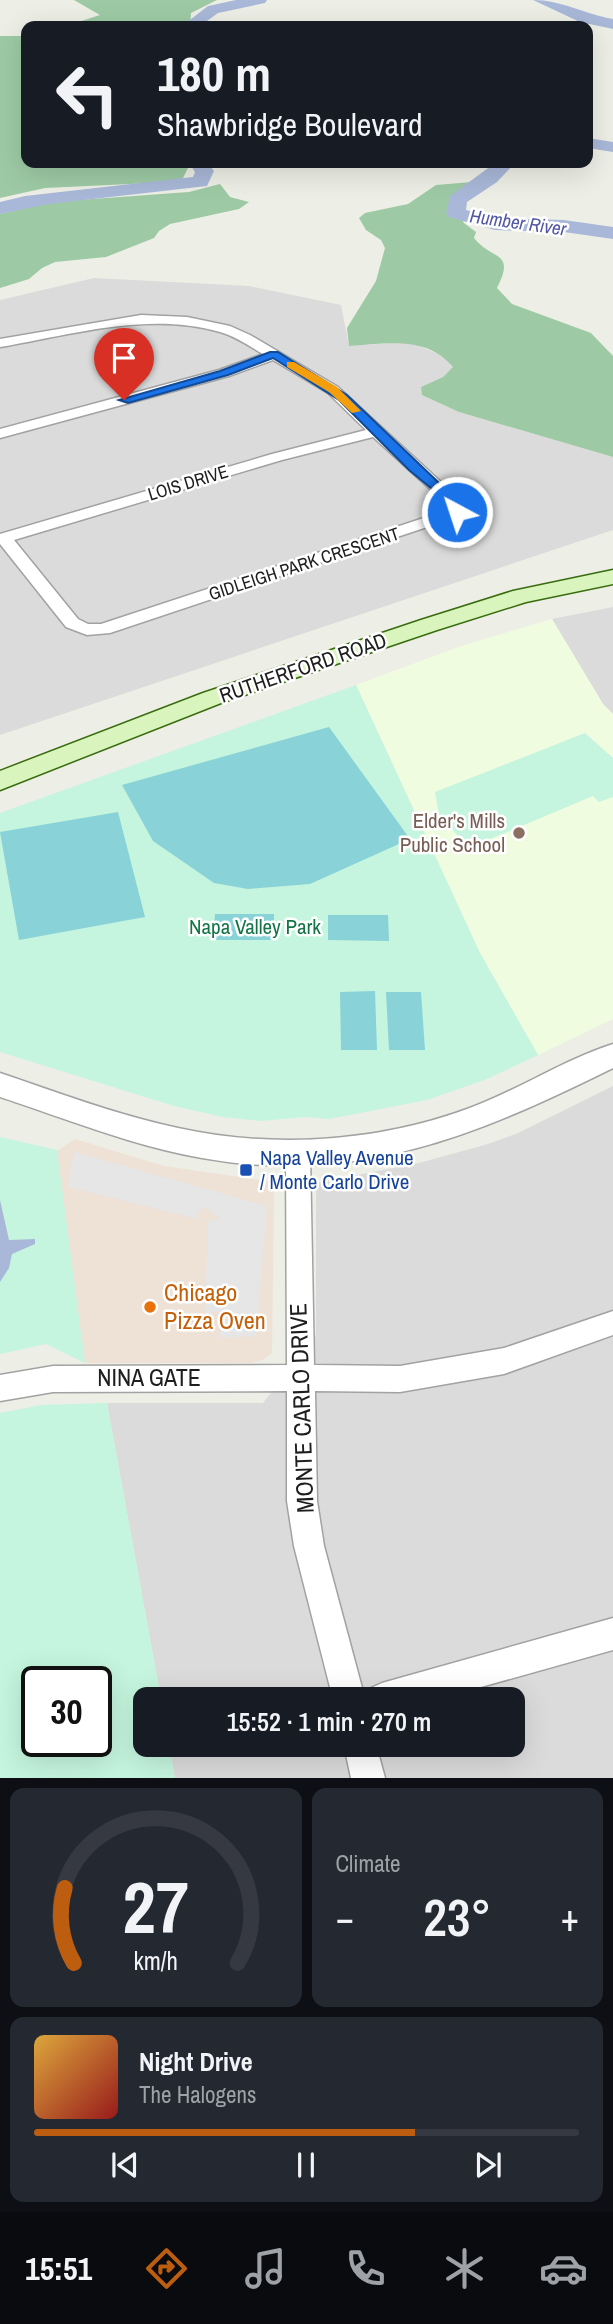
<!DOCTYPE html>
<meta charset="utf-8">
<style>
body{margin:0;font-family:"Archivo Narrow",sans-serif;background:#242831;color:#f1f3f6;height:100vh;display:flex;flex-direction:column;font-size:26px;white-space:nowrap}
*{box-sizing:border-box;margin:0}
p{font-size:23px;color:#9ea1a6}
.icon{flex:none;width:38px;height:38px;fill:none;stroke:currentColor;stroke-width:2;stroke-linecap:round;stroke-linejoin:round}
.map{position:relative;height:1778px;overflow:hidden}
.drawer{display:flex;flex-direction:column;gap:10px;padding:10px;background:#0d0f14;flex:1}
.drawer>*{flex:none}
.banner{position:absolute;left:21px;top:21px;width:572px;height:147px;border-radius:14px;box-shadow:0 7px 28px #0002;background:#171b24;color:#f1f3f6;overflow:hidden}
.speed{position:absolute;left:21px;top:1666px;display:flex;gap:14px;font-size:35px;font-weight:700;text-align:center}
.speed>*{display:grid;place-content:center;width:91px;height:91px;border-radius:50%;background:#171b24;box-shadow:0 7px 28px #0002;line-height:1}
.speed .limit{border:4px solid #111;border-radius:10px;background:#fff;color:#111}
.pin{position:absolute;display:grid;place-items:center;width:60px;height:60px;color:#fff;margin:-72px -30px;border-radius:50% 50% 50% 0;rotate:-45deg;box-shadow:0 0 7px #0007}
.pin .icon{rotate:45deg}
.me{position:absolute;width:77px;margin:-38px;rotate:320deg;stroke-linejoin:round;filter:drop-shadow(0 0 5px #0008)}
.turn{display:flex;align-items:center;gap:24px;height:147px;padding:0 21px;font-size:32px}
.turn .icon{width:91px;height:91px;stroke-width:2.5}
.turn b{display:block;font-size:49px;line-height:60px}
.big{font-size:52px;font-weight:600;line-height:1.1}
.drawer .widget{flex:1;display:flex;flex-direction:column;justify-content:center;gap:10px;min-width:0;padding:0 24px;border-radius:14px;background:#242831}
.drawer .dial{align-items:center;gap:0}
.dial svg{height:182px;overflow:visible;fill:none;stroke:#363941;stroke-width:7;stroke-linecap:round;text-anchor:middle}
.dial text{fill:#f1f3f6;stroke:none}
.song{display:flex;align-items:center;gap:21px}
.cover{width:84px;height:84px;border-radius:10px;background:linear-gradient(135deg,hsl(40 70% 55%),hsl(0 70% 35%))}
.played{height:7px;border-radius:4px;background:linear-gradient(90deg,#bc5d10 70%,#363941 70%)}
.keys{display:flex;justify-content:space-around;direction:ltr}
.heat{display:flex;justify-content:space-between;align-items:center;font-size:38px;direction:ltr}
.drawer .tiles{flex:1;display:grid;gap:10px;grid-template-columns:1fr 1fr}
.widget:last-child{grid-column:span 2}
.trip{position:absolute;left:133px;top:1687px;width:392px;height:70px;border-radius:14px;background:#171b24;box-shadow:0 7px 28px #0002;font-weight:600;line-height:70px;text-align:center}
.menu{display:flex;height:112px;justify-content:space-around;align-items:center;background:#090b0e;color:#9ea1a6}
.menu .icon{width:49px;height:49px}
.menu .current{color:#bc5d10}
.menu b{font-size:32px;color:#f1f3f6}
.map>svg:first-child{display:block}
.residential{fill:#dcdbdb}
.commercial{fill:#eee1d5}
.education{fill:#f0fce0}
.forest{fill:#9dcaa4}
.park{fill:#c5f5de;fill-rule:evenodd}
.pitch{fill:#89d2d7}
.parking{fill:#e6e6e6}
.water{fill:#a9b8d8}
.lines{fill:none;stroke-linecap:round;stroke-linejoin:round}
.river{fill:#a9b8d8;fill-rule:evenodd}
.minor-casing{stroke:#a2a2a2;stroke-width:3}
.tertiary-casing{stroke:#a2a2a2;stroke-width:3}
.secondary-casing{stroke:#386c0e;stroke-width:3}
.minor{fill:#fff;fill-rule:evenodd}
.tertiary{fill:#fff;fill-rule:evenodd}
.secondary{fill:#d9f4bd;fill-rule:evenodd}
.route{fill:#1a73e8;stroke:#114b97;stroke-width:2}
.slow{fill:#f59e0b}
.education-dot{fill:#8d6e63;stroke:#fff;stroke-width:2.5}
.transit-dot{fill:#1a4fb4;stroke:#fff;stroke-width:2.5}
.food-dot{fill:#e8710a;stroke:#fff;stroke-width:2.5}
.labels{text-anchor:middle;stroke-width:5;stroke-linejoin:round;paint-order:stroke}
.far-street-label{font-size:18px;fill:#1e1e1e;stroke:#fff}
.far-water-label{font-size:19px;font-style:italic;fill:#5257a6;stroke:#fff}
.street-label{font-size:21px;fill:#1e1e1e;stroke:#fff}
.education-label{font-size:21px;fill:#785e54;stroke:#fff;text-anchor:end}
.park-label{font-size:21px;fill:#147447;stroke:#fff}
.transit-label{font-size:21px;fill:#164399;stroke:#fff;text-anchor:start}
.near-food-label{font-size:24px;fill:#c56008;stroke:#fff;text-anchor:start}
.near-street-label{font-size:24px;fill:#1e1e1e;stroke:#fff}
</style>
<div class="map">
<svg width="613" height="1778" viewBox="0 0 613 1778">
<rect width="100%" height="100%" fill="#edeee5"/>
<!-- residential -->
<g class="residential">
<path d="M94,278l155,8 92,19 8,41 61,-4 35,15 8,10 -10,10 -22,10 38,25 154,45v73l-613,205v-435z"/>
<path d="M613,607v107l-10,-10 -51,-85z"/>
<path d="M613,1086v692h-438l-6,-33h344v-46h-352l-54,-296h156l53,-68v-152l103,-20 69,-19 30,-11z"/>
</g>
<!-- commercial -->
<path class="commercial" d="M75,1139l89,27 110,16 -2,171 -9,7 -13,3h-165l-28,-212z"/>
<!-- education -->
<path class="education" d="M552,619l51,85 10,10v305l-75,36 -58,-102 -124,-268 108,-40z"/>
<!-- forest -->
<g class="forest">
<path d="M74,0h143l-26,13 -1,13h-124l34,-11z"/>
<path d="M0,36h26v127h156l6,5 -5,10 -10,4 -128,6 -45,10z"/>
<path d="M472,182l-15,27 7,14 12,9 -2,6c18,23 42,12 23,50l15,16 79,29 22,23v101l-154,-45 -37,-17 -1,-8 22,-10 10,-10c-27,-32 -67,-23 -104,-21l-2,-18 29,-47 9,-33 -4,-8 -15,-10 -7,-12 6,-5 43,-9 28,-19z"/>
<path d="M220,184l10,13 19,5 -10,7 -69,15 -11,7 -5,7 -48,19 -51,5 -13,6 -13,11 -29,9v-74l51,-12 138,-10z"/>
</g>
<!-- park -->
<g class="park">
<path d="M356,685l124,268 58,102 -51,24 -60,21 -98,19 -24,-2 -44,4 -38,-4 -49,-11 -174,-54v-239z"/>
<path d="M585,733l28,25v39l-14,5 -6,-6 -124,52 -30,-33 -4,-23z"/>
<path d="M0,1137l57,13 28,213 -39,-19 -46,10z"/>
<path d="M107,1403l54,296h-16v46h24l6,33h-175v-365l41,-8zM37,1682h59v59h-59z"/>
</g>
<!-- pitch -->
<g class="pitch">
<path d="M329,727l81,112 -100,45 -62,5 -34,-6 -61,-42 -31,-56z"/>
<path d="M118,812l27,105 -126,23 -19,-108z"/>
<path d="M215,914h59v26h-61z"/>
<path d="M328,915h60l1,26 -61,-1z"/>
<path d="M375,991l2,59h-36l-1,-58z"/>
<path d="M386,992h35l4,58h-36z"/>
</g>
<!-- parking -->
<path class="parking" d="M74,1152l193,54 -11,130 -36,2 1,-27 -16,3 3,-93 13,-2 -18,-13 -7,13 -128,-32z"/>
<!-- water -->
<path class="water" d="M0,1200l9,40 26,-1v5l-23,10 -3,14 -9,14z"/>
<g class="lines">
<!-- river -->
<g class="river">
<path d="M236,0h31l-2,3 -47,10 -18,13h-18l26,-20z"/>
<path d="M533,0c28,0 52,14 80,19v10l-33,-7z"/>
<path d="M588,138l25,4v10l-25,-4z"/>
<path d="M189,163h19l6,8 -7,15 -158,18 -49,10v-12l25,-6 168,-19 2,-5z"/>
<path d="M495,163h20l-18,19 -30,20 -1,8 29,8 69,2 49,7v12l-49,-7 -69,-2 -46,-13 -3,-4 4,-17z"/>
</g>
<defs>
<g id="minor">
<path d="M141,315l46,2 43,9 20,9 88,52 116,107 9,10 2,8 -2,3 -353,118 -23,2 -21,-8 -66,-83v-10l272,-80 94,-24 -38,-37 -55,-33 -44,16 -229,62v-9l219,-59 44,-16c-14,-8 -28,-18 -43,-22 -72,-21 -149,3 -220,15v-8zM373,437l69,63 6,10 -347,114h-13l-10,-5 -64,-79 268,-80z"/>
<path d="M298,1143l9,3 3,7 4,212 86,1 104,-18 109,-37v24l-109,39 -104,18 -85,-1 2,110 7,45 41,153h-32l-39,-153 -7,-45v-110l-234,1 -53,9v-26l53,-9 234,-1 -1,-212 3,-7z"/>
<path d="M613,1618v32l-175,49h-72l5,-11 11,-5z"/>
<path d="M344,1745h32l9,33h-34z"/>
</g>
<path id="tertiary" d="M613,1044v24c-135,67 -256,118 -411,90 -69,-12 -135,-39 -202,-61v-24c59,20 117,42 178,55 94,21 199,14 289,-19 50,-18 96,-49 146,-65z"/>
<path id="secondary" d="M613,570v14l-87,18 -89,28 -216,73 -221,87v-19l203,-78 218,-73 92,-29z"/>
</defs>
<!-- minor casing -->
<use href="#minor" class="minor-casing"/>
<!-- tertiary casing -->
<use href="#tertiary" class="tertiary-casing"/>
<!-- secondary casing -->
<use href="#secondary" class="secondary-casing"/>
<!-- minor -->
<use href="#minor" class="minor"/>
<!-- tertiary -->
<use href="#tertiary" class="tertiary"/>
<!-- secondary -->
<use href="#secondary" class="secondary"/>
</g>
<!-- route -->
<path class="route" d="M270,352h8l69,43 114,109v10h-9l-8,-15 -35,-29 -70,-70 -66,-42 -45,17 -100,28 -9,-3 101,-29z"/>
<!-- slow -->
<path class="slow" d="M287,362h7l43,25 24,24 -9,2 -23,-21 -42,-25z"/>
<!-- markers -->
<circle class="education-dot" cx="519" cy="833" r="7"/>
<rect class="transit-dot" x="239" y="1163" width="14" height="14" rx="3.5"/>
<circle class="food-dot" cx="150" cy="1307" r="7"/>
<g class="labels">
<!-- far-street labels -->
<g class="far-street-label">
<text transform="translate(188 483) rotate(-17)" y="6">LOIS DRIVE</text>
<text transform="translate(304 564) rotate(-18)" y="6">GIDLEIGH PARK CRESCENT</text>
</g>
<!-- far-water labels -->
<g class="far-water-label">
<text transform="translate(518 222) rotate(8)" y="7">Humber River</text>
</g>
<!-- street labels -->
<g class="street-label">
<text transform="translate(303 668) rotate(-19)" y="7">RUTHERFORD ROAD</text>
</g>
<!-- education labels -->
<g class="education-label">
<text x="505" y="828">Elder's Mills<tspan x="505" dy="24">Public School</tspan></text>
</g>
<!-- park labels -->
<g class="park-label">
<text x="255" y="934">Napa Valley Park</text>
</g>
<!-- transit labels -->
<g class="transit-label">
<text x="260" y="1165">Napa Valley Avenue<tspan x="260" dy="24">/ Monte Carlo Drive</tspan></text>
</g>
<!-- near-food labels -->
<g class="near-food-label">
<text x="164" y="1301">Chicago<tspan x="164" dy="28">Pizza Oven</tspan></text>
</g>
<!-- near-street labels -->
<g class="near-street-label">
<text x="149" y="1386">NINA GATE</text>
<text transform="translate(302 1408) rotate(-92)" y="8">MONTE CARLO DRIVE</text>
</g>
</g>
</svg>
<div class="speed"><div class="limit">30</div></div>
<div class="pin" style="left:124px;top:400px;background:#d93025"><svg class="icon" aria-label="arrive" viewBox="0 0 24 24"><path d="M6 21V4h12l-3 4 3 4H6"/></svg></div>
<svg class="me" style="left:457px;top:512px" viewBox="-20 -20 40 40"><circle r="17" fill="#1a73e8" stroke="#fff" stroke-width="3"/><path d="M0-11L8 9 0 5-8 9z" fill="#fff"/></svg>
<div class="trip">15:52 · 1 min · 270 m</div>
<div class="banner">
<div class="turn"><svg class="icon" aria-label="left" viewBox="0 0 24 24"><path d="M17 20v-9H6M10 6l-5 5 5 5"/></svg><div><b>180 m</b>Shawbridge Boulevard</div></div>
</div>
</div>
<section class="drawer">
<div class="tiles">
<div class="widget dial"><svg viewBox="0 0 100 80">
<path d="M14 69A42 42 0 1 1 86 69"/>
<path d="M14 69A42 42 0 0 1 10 36" stroke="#bc5d10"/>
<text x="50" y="56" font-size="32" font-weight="700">27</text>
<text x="50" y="72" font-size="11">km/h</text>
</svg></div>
<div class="widget"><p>Climate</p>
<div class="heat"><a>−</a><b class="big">23°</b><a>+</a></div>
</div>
<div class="widget">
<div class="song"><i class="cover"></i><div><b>Night Drive</b><p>The Halogens</p></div></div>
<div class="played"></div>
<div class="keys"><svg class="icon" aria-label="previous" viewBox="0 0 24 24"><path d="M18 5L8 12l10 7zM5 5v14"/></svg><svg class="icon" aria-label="pause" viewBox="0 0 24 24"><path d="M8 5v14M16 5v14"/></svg><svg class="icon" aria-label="next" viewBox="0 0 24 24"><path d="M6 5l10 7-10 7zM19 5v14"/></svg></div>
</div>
</div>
</section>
<nav class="menu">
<b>15:51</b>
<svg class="icon current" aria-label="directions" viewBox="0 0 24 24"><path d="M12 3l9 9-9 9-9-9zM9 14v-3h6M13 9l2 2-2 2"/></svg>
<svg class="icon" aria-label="music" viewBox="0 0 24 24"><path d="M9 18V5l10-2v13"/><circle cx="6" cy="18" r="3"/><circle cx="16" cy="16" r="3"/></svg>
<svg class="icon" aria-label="phone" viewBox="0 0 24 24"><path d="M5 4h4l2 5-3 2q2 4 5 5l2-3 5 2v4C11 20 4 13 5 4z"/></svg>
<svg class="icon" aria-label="climate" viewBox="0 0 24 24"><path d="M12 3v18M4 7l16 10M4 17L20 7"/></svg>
<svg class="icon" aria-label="car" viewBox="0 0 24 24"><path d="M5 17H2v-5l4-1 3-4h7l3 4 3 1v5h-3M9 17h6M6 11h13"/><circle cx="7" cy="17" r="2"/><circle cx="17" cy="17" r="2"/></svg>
</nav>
